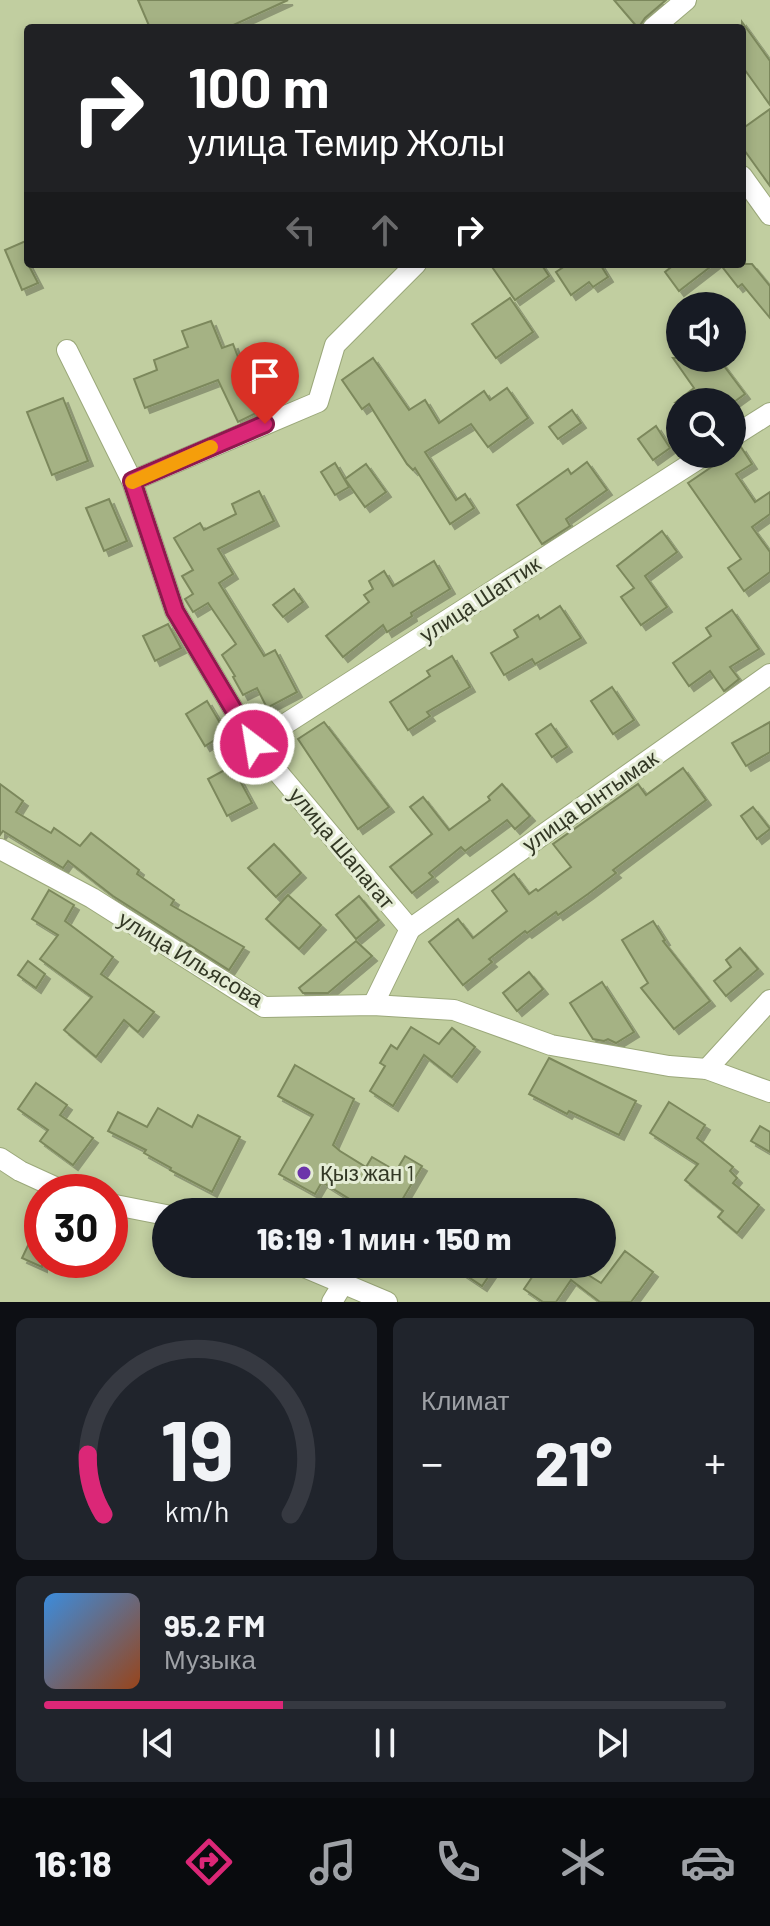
<!DOCTYPE html>
<html lang="ru">
<meta charset="utf-8">
<style>
body{margin:0;font-family:Barlow,sans-serif;background:#20242c;color:#f1f3f6;height:100vh;display:flex;flex-direction:column;font-size:30px;white-space:nowrap}
*{box-sizing:border-box;margin:0}
p{font-size:26px;color:#9ea1a6}
.icon{flex:none;width:44px;height:44px;fill:none;stroke:currentColor;stroke-width:2;stroke-linecap:round;stroke-linejoin:round}
.map{position:relative;height:1302px;overflow:hidden}
.drawer{display:flex;flex-direction:column;gap:16px;padding:16px;background:#0d0f14;flex:1}
.drawer>*{flex:none}
.guide{position:absolute;left:24px;top:24px;width:722px;height:244px;border-radius:8px;box-shadow:0 4px 12px #0003;background:#202124;color:#fff;overflow:hidden}
.fabs{position:absolute;left:666px;top:292px;display:grid;gap:16px}
.fabs a{display:grid;place-items:center;width:80px;height:80px;border-radius:50%;background:#171b24;box-shadow:0 4px 12px #0003;font-size:40px}
.speed{position:absolute;left:24px;top:1174px;display:flex;gap:16px;font-size:40px;font-weight:700;text-align:center}
.speed>*{display:grid;place-content:center;width:104px;height:104px;border-radius:50%;background:#171b24;box-shadow:0 4px 12px #0003;line-height:1}
.speed .limit{border:12px solid #d22;background:#fff;color:#111}
.pin{position:absolute;display:grid;place-items:center;width:68px;height:68px;color:#fff;margin:-82px -34px;border-radius:50% 50% 50% 0;rotate:-45deg;box-shadow:0 0 8px #0007}
.pin .icon{rotate:45deg}
.me{position:absolute;width:88px;margin:-44px;rotate:329deg;stroke-linejoin:round;filter:drop-shadow(0 0 6px #0008)}
.turn{display:flex;align-items:center;gap:28px;height:168px;padding:0 32px;font-size:36px}
.turn .icon{width:104px;height:104px;stroke-width:2.5}
.turn b{display:block;font-size:56px;line-height:68px}
.lanes{display:flex;align-items:center;height:76px;padding:0 32px;background:#0003;justify-content:center;gap:40px;direction:ltr}
.lanes .off{opacity:.35}
.big{font-size:60px;font-weight:800;line-height:1.1}
.drawer .tile{flex:1;display:flex;flex-direction:column;justify-content:center;gap:12px;min-width:0;padding:0 28px;border-radius:12px;background:#20242c}
.drawer .dial{align-items:center;gap:0}
.dial svg{height:208px;overflow:visible;fill:none;stroke:#363941;stroke-width:7;stroke-linecap:round;text-anchor:middle}
.dial text{fill:#f1f3f6;stroke:none}
.song{display:flex;align-items:center;gap:24px}
.cover{width:96px;height:96px;border-radius:12px;background:linear-gradient(135deg,hsl(210 70% 55%),hsl(20 70% 35%))}
.played{height:8px;border-radius:4px;background:linear-gradient(90deg,#db2777 35%,#363941 35%)}
.keys{display:flex;justify-content:space-around;direction:ltr}
.heat{display:flex;justify-content:space-between;align-items:center;font-size:44px;direction:ltr}
.drawer .tiles{flex:1;display:grid;gap:16px;grid-template-columns:1fr 1fr}
.tile:last-child{grid-column:span 2}
.trip{position:absolute;left:152px;top:1198px;width:464px;height:80px;border-radius:40px;background:#171b24;box-shadow:0 4px 12px #0003;font-weight:800;line-height:80px;text-align:center}
.menu{display:flex;height:128px;justify-content:space-around;align-items:center;background:#090b0e;color:#9ea1a6}
.menu .icon{width:56px;height:56px}
.menu .on{color:#db2777}
.menu b{font-size:36px;color:#f1f3f6}
.map>svg:first-child{display:block}
.building{fill:#a5b284;stroke:#7c885c;stroke-width:2;filter:url(#shadow)}
.lines{fill:none;stroke-linecap:round;stroke-linejoin:round}
.street-casing{stroke:#9ba87a;stroke-width:22}
.street{stroke:#fff;stroke-width:20}
.route-casing{stroke:#8e194d;stroke-width:20}
.route{stroke:#db2777;stroke-width:14}
.slow{stroke:#f59e0b;stroke-width:14}
.poi-dot{fill:#6c34aa;stroke:#e4ecd4;stroke-width:3}
.labels{text-anchor:middle;stroke-width:6;stroke-linejoin:round;paint-order:stroke}
.street-label{font-size:22px;fill:#333825;stroke:#e4ecd4}
.poi-label{font-size:22px;fill:#333825;stroke:#e4ecd4;text-anchor:start}
</style>
<div class="map">
<svg width="770" height="1302" viewBox="0 0 770 1302">
<defs>
<filter id="shadow"><feDropShadow dx="5" dy="5" stdDeviation="0" flood-color="#0004"/></filter>
</defs>
<rect width="100%" height="100%" fill="#c1cea0"/>
<!-- building -->
<g class="building">
<path d="M138,0h150l-61,28h-77z"/>
<path d="M614,0h52l-21,18 -7,10z"/>
<path d="M742,22l28,39v44l-28,-39z"/>
<path d="M770,109v77l-28,-39v-18z"/>
<path d="M28,240v24l10,19 -16,7 -17,-40z"/>
<path d="M490,264h51l8,12 -34,24z"/>
<path d="M568,264h32l8,13 -15,10 -4,-5 -18,13 -15,-23z"/>
<path d="M675,264h39l-35,27 -14,-19z"/>
<path d="M720,264h32l18,22v32l-28,-34 -4,3z"/>
<path d="M510,298l23,34 -37,26 -24,-34z"/>
<path d="M211,321l11,27 11,-4 15,39 6,-3 14,27 -30,15 -20,-42 -73,28 -11,-29 23,-9 -3,-10 34,-13 -6,-16z"/>
<path d="M373,358l36,52 16,-10 14,23 45,-32 6,9 17,-12 21,30 -40,29 -17,-23 -46,28 31,48 9,-6 9,14 -24,16 -35,-56 -2,2 -6,-6 -38,-60 -7,5 -20,-29z"/>
<path d="M673,358h45l27,36 -11,8h-58l18,-14z"/>
<path d="M63,398l25,63 -36,14 -25,-63z"/>
<path d="M572,410l9,13 -23,16 -9,-12z"/>
<path d="M656,426l14,22 -17,12 -15,-21z"/>
<path d="M741,447l11,17 -16,10 19,28 15,-10v22l-18,13 18,25v20l-26,19 -16,-23 13,-9 -53,-76z"/>
<path d="M587,462l20,28 -41,29 4,7 -28,18 -25,-39 51,-36 3,5z"/>
<path d="M335,463l14,24 -14,8 -14,-23z"/>
<path d="M366,464l20,28 -21,15 -20,-28z"/>
<path d="M259,491l15,30 -56,28 15,25 -14,9 45,73 11,-6 22,42 -30,16 -10,-20 -14,7 -10,-18 2,-1 -13,-21 14,-11 -28,-41 -15,9 -8,-13 8,-5 -11,-18 11,-6 -19,-32 26,-15 4,7 32,-16 -4,-10z"/>
<path d="M109,499l18,42 -23,10 -18,-43z"/>
<path d="M662,531l15,21 -32,24 22,31 -26,18 -20,-28 13,-9 -17,-22z"/>
<path d="M434,561l16,28 -39,24 1,3 -25,16 -4,-7 -40,32 -17,-21 43,-34 -5,-7 9,-6 -4,-8 15,-10 9,15z"/>
<path d="M294,589l9,13 -20,15 -10,-12z"/>
<path d="M560,606l21,32 -46,26 -3,-5 -28,16 -13,-22 27,-16 -4,-7 24,-15 2,4z"/>
<path d="M732,610l27,39 -29,18 9,12 -15,12 -14,-20 -21,15 -16,-23 38,-27 -5,-8z"/>
<path d="M168,624l13,24 -26,13 -12,-25z"/>
<path d="M452,656l18,31 -43,25 3,4 -22,14 -18,-28 40,-26 -3,-5z"/>
<path d="M612,687l22,33 -21,14 -22,-33z"/>
<path d="M207,701l19,32 -21,13 -19,-32z"/>
<path d="M324,722l65,85 -31,22 -60,-90z"/>
<path d="M770,722v30l-24,14 -14,-23z"/>
<path d="M551,724l16,23 -15,10 -16,-23z"/>
<path d="M232,766l20,37 -25,13 -19,-37z"/>
<path d="M683,768l23,32 -93,70 3,3 -28,21 -30,21 -2,-3 -29,21 -2,-2 -36,28 3,3 -29,23 -34,-43 29,-23 15,19 34,-27 -15,-20 22,-17 15,20 7,-5 2,2 33,-24 -18,-23 85,-60 8,11z"/>
<path d="M0,784l23,17 -7,11 35,21 3,-5 26,18 11,-13 48,37 -2,4 37,26 -3,5 73,42 -15,23 -116,-74 -45,-35 -5,7 -60,-37 -3,4z"/>
<path d="M502,784l28,32 -15,13 -8,-9 -42,31 -4,-4 -32,26 4,4 -21,16 -22,-26 42,-33 -22,-27 13,-10 26,33 41,-30 -2,-3z"/>
<path d="M753,807l17,22 -13,10 -16,-23z"/>
<path d="M274,844l27,29 -25,24 -28,-29z"/>
<path d="M49,890l25,15 -9,16 48,36 -12,17 53,38 -16,20 -14,-12 -28,37 -32,-27 28,-33 -52,-38 18,-24 -26,-16z"/>
<path d="M288,895l33,30 -22,24 -33,-30z"/>
<path d="M359,896l20,24 -23,19 -20,-24z"/>
<path d="M653,921l12,19 -2,1 47,60 -36,28 -33,-41 7,-5 -26,-43z"/>
<path d="M356,941l16,15 -44,37h-25l-4,-5z"/>
<path d="M740,948l18,21 -32,27 -12,-15 17,-14 -5,-7z"/>
<path d="M28,961l17,13 -9,14 -18,-13z"/>
<path d="M529,972l14,17 -26,22 -14,-18z"/>
<path d="M602,982l32,50 -18,11 -8,-4 -4,2 -11,-2 -23,-36z"/>
<path d="M411,1027l28,17 13,-16 23,19 -23,30 -28,-22 -31,51 -23,-15 15,-25 -5,-3 11,-18 6,4z"/>
<path d="M549,1058l87,43 -17,34 -50,-24 -2,3 -38,-20z"/>
<path d="M295,1065l59,34 -21,46 7,6 26,16 6,-10 24,14 9,-15 17,10 -27,46h-12l-16,-9 -3,5 -42,-26 -7,12 -36,-20 34,-59 -35,-19z"/>
<path d="M36,1083l31,22 -7,10 33,23 -20,27 -33,-24 8,-11 -30,-21z"/>
<path d="M669,1102l36,23 -8,13 36,29 -3,4 7,7 -4,5 26,22 -22,28 -19,-16 5,-6 -38,-31 13,-16 -48,-31z"/>
<path d="M158,1108l34,19 6,-12 42,22 -28,55 -42,-22 1,-2 -27,-15 2,-3 -38,-19 10,-19 29,15z"/>
<path d="M760,1126l10,6v20l-19,-11z"/>
<path d="M42,1216v51l-20,-9z"/>
<path d="M625,1251l28,21 -22,30h-31l-29,-22 -15,22h-13l-19,-13 17,-25h42l-4,5 22,14z"/>
<path d="M449,1264h48l-15,22z"/>
</g>
<g class="lines">
<defs>
<g id="street">
<path d="M653,28l33,-28"/>
<path d="M742,176l28,39"/>
<path d="M67,350l65,131 43,130 79,133 156,185 -37,76"/>
<path d="M732,437l38,-24"/>
<path d="M132,481l186,-79 17,-57 81,-81"/>
<path d="M254,744l452,-290"/>
<path d="M0,849l92,49 172,109 109,-2 81,5 97,35 118,21 38,3 63,23"/>
<path d="M410,929l360,-255"/>
<path d="M707,1069l63,-69"/>
<path d="M0,1158l20,13 46,21"/>
<path d="M110,1204l56,11"/>
<path d="M297,1264l90,38"/>
<path d="M332,1302l12,-20"/>
</g>
</defs>
<!-- street casing -->
<use href="#street" class="street-casing"/>
<!-- street -->
<use href="#street" class="street"/>
</g>
<g class="lines">
<defs>
<path id="route" d="M254,744l-79,-133 -43,-130 133,-57"/>
</defs>
<!-- route casing -->
<use href="#route" class="route-casing"/>
<!-- route -->
<use href="#route" class="route"/>
<!-- slow -->
<path class="slow" d="M132,482l79,-35"/>
</g>
<!-- markers -->
<circle class="poi-dot" cx="304" cy="1173" r="8"/>
<g class="labels">
<!-- street labels -->
<g class="street-label">
<text transform="translate(480 599) rotate(-33)" y="8">улица Шаттик</text>
<text transform="translate(590 801) rotate(-35)" y="8">улица Ынтымак</text>
<text transform="translate(342 848) rotate(50)" y="8">улица Шапагат</text>
<text transform="translate(191 959) rotate(31)" y="8">улица Ильясова</text>
</g>
<!-- poi labels -->
<g class="poi-label">
<text x="320" y="1181">Қыз жан 1</text>
</g>
</g>
</svg>
<div class="fabs">
<a><svg class="icon" aria-label="sound" viewBox="0 0 24 24"><path d="M4 9h4l5-4v14l-5-4H4zM17 9q2 3 0 6"/></svg></a>
<a><svg class="icon" aria-label="search" viewBox="0 0 24 24"><circle cx="10" cy="10" r="6"/><path d="M15 15l6 6"/></svg></a>
</div>
<div class="speed"><div class="limit">30</div></div>
<div class="pin" style="left:265px;top:424px;background:#d93025"><svg class="icon" aria-label="arrive" viewBox="0 0 24 24"><path d="M6 21V4h12l-3 4 3 4H6"/></svg></div>
<svg class="me" style="left:254px;top:744px" viewBox="-20 -20 40 40"><circle r="17" fill="#db2777" stroke="#fff" stroke-width="3"/><path d="M0-11L8 9 0 5-8 9z" fill="#fff"/></svg>
<div class="trip">16:19 · 1 мин · 150 m</div>
<div class="guide">
<div class="turn"><svg class="icon" aria-label="right" viewBox="0 0 24 24"><path d="M7 20v-9h11M14 6l5 5-5 5"/></svg><div><b>100 m</b>улица Темир Жолы</div></div>
<div class="lanes"><svg class="icon off" aria-label="left" viewBox="0 0 24 24"><path d="M17 20v-9H6M10 6l-5 5 5 5"/></svg><svg class="icon off" aria-label="ahead" viewBox="0 0 24 24"><path d="M12 20V5M6 11l6-6 6 6"/></svg><svg class="icon" aria-label="right" viewBox="0 0 24 24"><path d="M7 20v-9h11M14 6l5 5-5 5"/></svg></div>
</div>
</div>
<section class="drawer">
<div class="tiles">
<div class="tile dial"><svg viewBox="0 0 100 80">
<path d="M14 69A42 42 0 1 1 86 69"/>
<path d="M14 69A42 42 0 0 1 8 46" stroke="#db2777"/>
<text x="50" y="56" font-size="32" font-weight="700">19</text>
<text x="50" y="72" font-size="11">km/h</text>
</svg></div>
<div class="tile"><p>Климат</p>
<div class="heat"><a>−</a><b class="big">21°</b><a>+</a></div>
</div>
<div class="tile">
<div class="song"><i class="cover"></i><div><b>95.2 FM</b><p>Музыка</p></div></div>
<div class="played"></div>
<div class="keys"><svg class="icon" aria-label="previous" viewBox="0 0 24 24"><path d="M18 5L8 12l10 7zM5 5v14"/></svg><svg class="icon" aria-label="pause" viewBox="0 0 24 24"><path d="M8 5v14M16 5v14"/></svg><svg class="icon" aria-label="next" viewBox="0 0 24 24"><path d="M6 5l10 7-10 7zM19 5v14"/></svg></div>
</div>
</div>
</section>
<nav class="menu">
<b>16:18</b>
<svg class="icon on" aria-label="directions" viewBox="0 0 24 24"><path d="M12 3l9 9-9 9-9-9zM9 14v-3h6M13 9l2 2-2 2"/></svg>
<svg class="icon" aria-label="music" viewBox="0 0 24 24"><path d="M9 18V5l10-2v13"/><circle cx="6" cy="18" r="3"/><circle cx="16" cy="16" r="3"/></svg>
<svg class="icon" aria-label="phone" viewBox="0 0 24 24"><path d="M5 4h4l2 5-3 2q2 4 5 5l2-3 5 2v4C11 20 4 13 5 4z"/></svg>
<svg class="icon" aria-label="climate" viewBox="0 0 24 24"><path d="M12 3v18M4 7l16 10M4 17L20 7"/></svg>
<svg class="icon" aria-label="car" viewBox="0 0 24 24"><path d="M5 17H2v-5l4-1 3-4h7l3 4 3 1v5h-3M9 17h6M6 11h13"/><circle cx="7" cy="17" r="2"/><circle cx="17" cy="17" r="2"/></svg>
</nav>
